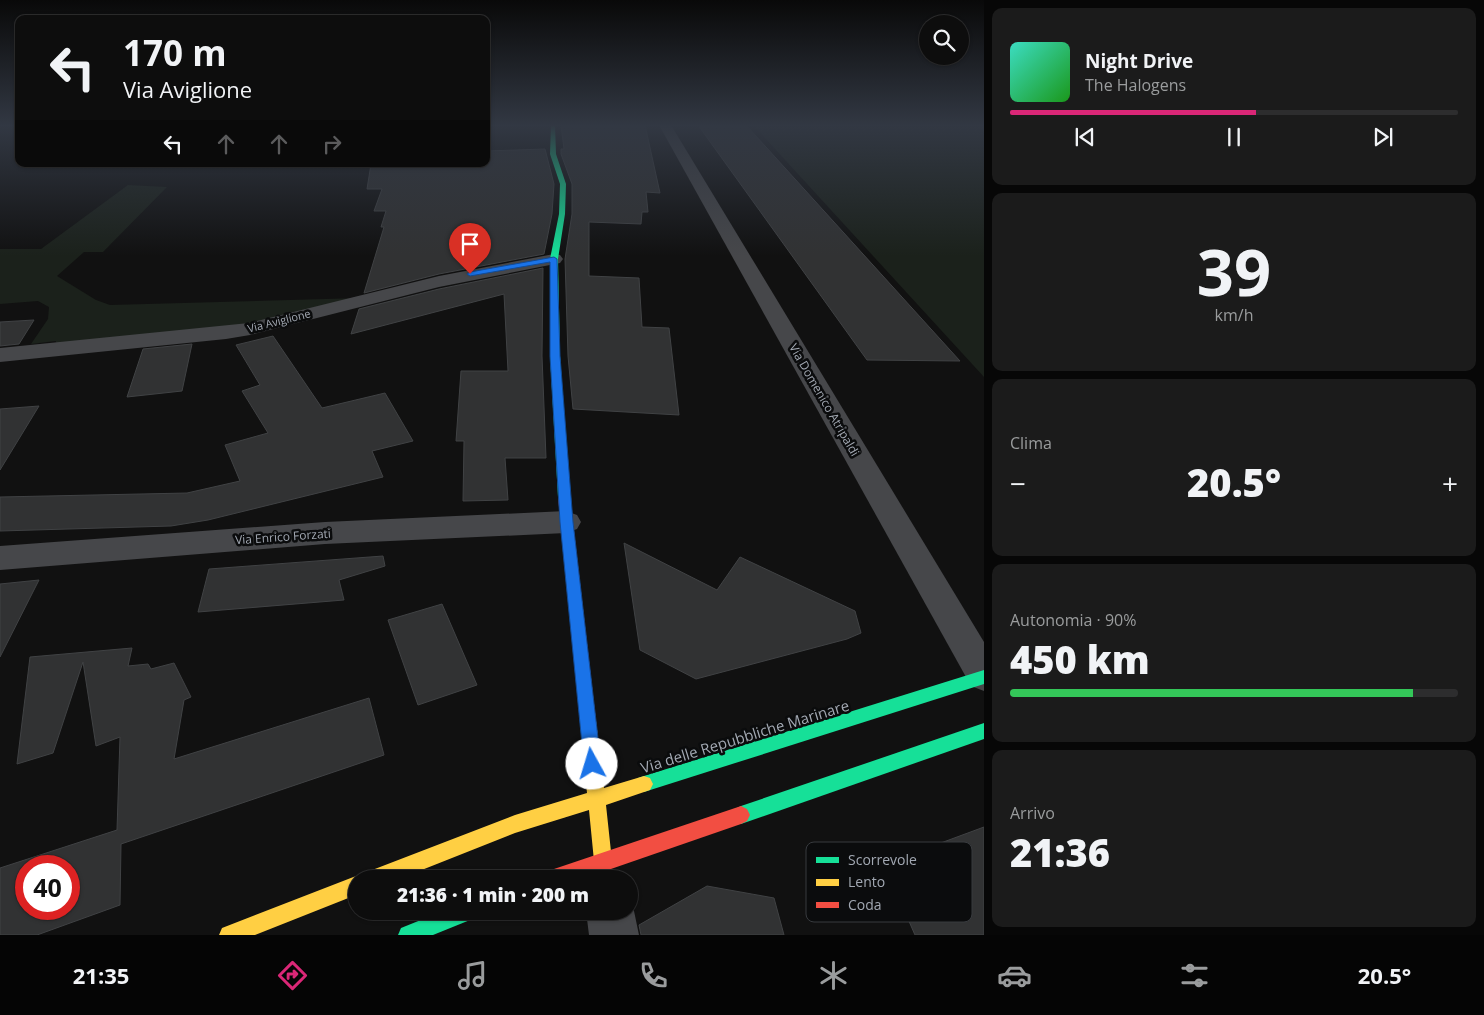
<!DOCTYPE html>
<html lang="it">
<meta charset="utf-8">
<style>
body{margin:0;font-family:"Open Sans",sans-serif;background:#1b1b1b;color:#f1f3f6;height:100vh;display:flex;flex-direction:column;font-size:19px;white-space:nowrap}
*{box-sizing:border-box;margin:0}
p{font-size:16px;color:#9a9c9d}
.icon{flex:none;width:28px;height:28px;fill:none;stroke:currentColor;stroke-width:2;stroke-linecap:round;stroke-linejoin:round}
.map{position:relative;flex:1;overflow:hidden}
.sheet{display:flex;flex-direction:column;gap:8px;padding:8px;background:#070707;width:500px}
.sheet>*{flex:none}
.guide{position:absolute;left:15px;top:15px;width:475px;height:152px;border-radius:10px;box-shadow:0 1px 4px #0004,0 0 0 1px #2d2d2e;background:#0d0d0d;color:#f1f3f6;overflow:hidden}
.controls{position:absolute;left:919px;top:15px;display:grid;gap:10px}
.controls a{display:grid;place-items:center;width:50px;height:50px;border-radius:50%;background:#0d0d0d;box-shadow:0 1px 4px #0004,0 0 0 1px #2d2d2e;font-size:25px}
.speed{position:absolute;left:15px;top:855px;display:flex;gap:10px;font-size:25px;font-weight:700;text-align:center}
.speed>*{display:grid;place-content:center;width:65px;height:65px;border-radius:50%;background:#0d0d0d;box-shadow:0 1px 4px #0004,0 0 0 1px #2d2d2e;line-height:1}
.speed .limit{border:8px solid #d22;background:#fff;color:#111}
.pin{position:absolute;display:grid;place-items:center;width:42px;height:42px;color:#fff;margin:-51px -21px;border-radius:50% 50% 50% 0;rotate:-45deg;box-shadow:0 0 5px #0007}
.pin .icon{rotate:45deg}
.me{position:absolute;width:55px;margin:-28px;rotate:354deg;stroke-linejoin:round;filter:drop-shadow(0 0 4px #0008)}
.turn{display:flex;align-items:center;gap:18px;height:105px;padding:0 25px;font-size:22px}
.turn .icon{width:65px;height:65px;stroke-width:2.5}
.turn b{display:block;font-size:35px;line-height:42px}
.lanes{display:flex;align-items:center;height:48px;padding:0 25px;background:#0003;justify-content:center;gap:25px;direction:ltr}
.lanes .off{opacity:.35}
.big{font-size:38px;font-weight:800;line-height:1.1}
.sheet .tile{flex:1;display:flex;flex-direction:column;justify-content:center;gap:8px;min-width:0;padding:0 18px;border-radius:10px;background:#1b1b1b}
.sheet .dial{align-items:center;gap:0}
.dial b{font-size:65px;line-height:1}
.song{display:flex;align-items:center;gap:15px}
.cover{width:60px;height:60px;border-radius:8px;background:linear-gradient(135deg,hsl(170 70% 55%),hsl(120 70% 35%))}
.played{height:5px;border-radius:2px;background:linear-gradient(90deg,#db2777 55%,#2d2d2e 55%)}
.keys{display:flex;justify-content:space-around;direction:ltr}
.heat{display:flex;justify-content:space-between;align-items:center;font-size:28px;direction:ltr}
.charge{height:8px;border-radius:4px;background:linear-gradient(90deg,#34c759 90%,#2d2d2e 0)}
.trip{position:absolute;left:348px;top:870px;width:290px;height:50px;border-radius:25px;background:#0d0d0d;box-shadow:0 1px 4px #0004,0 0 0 1px #2d2d2e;font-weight:800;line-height:50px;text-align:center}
.dock{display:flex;height:80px;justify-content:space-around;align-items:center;background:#050505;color:#9a9c9d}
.dock .icon{width:35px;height:35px}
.dock .active{color:#db2777}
.dock b{font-size:22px;color:#f1f3f6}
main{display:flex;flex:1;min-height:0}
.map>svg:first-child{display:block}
.green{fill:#1b211b}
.building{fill:#313233;stroke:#404244;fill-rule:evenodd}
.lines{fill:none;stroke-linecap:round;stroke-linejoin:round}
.street{fill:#46474a;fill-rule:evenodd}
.fast{fill:#16e098;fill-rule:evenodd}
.slow{fill:#ffcf43;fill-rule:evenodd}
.jam{fill:#f24e42;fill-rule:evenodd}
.route{fill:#1a73e8;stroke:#114b97}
.labels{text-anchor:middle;stroke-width:5;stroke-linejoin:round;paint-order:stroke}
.far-street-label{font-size:11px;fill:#a2a8b2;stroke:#0b0c0d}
.street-label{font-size:12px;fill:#a2a8b2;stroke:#0b0c0d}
.near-street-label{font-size:15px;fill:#a2a8b2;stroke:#0b0c0d}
.key{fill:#0b0c0d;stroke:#383b3f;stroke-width:1}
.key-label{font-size:14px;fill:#a2a8b2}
</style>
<main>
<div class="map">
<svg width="984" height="935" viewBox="0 0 984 935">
<rect width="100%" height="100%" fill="#111"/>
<!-- green -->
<g class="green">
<path d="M753,125h231v252z"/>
<path d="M128,185l39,2 -64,65h-19l-27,24 39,24 14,5 251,-7 -105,26 -201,22 1,-5 -25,3 17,-25 1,-12 -11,-6 -38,3v-55h41z"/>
</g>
<!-- building -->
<g class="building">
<path d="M561,125h84l15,68 -14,-1 2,20h-6l-1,12 -52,-2v54l50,2 3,49 27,1 10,87 -106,-6 -5,-53 -3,-97 7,-45v-30l-11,-30v-5h3z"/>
<path d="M698,125h48l214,236 -93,-1z"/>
<path d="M545,149l9,35 -2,30 -8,40 -105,20 -75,19 20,-66h-3l5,-16h-12l8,-22h-15l4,-25h115v-13z"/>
<path d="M543,268l-1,88 4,102h-41l3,42 -45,1 1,-60h-8l5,-70h47l-4,-77 -153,40 8,-25 80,-20z"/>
<path d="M34,320l-15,24 -19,2v-24z"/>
<path d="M273,336l49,72 63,-15 28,48 -41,10 11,26 -175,43 -37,6 -171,5v-34l187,-4 53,-12 -15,-36 43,-12 -26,-42 18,-6 -24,-40z"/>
<path d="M192,344l-10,47 -55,6 16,-48z"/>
<path d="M39,406l-39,64v-61z"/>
<path d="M624,543l93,47 23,-33 115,54 6,22 -14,6 -151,40 -56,-29z"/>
<path d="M383,556l2,10 -46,14 5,20 -146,12 11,-43z"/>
<path d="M39,580l-39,77v-73z"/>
<path d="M442,604l35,81 -59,20 -30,-85z"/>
<path d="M132,648l-4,18 20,-2 3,5 23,-6 17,34 -7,3 -10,59 195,-61 15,57 -263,89 -1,61 -83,30h-37v-67l117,-38 3,-93 -24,9 -13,-84 -30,91 -36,11 13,-107zM26,866h43v43h-43z"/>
<path d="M984,827v108h-69l-31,-71z"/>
<path d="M707,886l67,12 10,37h-143l-2,-10z"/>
</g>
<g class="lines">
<!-- street -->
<g class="street">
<path d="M659,125h12l313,517v49l-13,-5z"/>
<path d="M554,254l6,1 3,4 -3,4 -121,24 -189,48 -24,4 -226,23v-14l249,-25 190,-47z"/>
<path d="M566,511l11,4 4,7 -4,7 -11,4 -241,11 -325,26v-24l325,-24z"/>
<path d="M629,898l5,13 5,24h-50l-3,-24h43z"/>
</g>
<!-- fast -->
<g class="fast">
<path d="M551,125h4l1,29 10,30 -1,30 -7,45 2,97 10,141 -6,4 -6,-4 -8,-141v-97l9,-45 1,-30 -10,-30z"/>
<path d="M984,670v14l-340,108 -6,-2 -3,-6 3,-6 6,-2z"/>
<path d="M984,723v16l-243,85 -6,-3 -3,-6 3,-6 6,-3z"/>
<path d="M443,911h35l-3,7 -42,17h-35l3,-7z"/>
</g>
<!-- slow -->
<g class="slow">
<path d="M588,714l6,2 2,5 8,67 40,-12 6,2 3,6 -3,6 -44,15 6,56 -2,7 -7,2 -7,-2 -2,-7 -5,-51 -74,23 -116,46h-34l2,-7 148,-57 72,-22 -7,-72 2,-5z"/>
<path d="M356,876l6,3h-6v16l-101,40h-36l3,-7z"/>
</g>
<!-- jam -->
<g class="jam">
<path d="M564,493l6,4 26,224 -2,5 -6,2 -6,-2 -2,-5 -22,-224z"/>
<path d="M741,806l6,3 3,6 -3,6 -6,3 -159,55h-37l2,-7 7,-3z"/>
</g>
</g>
<!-- sky -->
<linearGradient id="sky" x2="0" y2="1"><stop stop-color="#090909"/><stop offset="0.49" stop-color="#323843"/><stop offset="1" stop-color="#323843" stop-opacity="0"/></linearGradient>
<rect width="984" height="256" fill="url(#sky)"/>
<!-- route -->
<path class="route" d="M554,257l3,2 3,97 13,166 28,242 -2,6 -7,2 -6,-2 -2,-6 -24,-242 -10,-166v-94l-80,14 -3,-2 3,-2z"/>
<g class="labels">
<!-- far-street labels -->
<g class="far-street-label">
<text transform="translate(279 321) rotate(-14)" y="4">Via Aviglione</text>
</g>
<!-- street labels -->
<g class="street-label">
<text transform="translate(824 400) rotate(60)" y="4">Via Domenico Atripaldi</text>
<text transform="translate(283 537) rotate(-4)" y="4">Via Enrico Forzati</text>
</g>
<!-- near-street labels -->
<g class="near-street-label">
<text transform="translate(745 737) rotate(-17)" y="5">Via delle Repubbliche Marinare</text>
</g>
</g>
<!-- legend -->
<rect x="806" y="842" width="166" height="80" rx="8" class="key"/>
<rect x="816" y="857" width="23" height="6" fill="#16e098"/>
<rect x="816" y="879" width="23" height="7" fill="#ffcf43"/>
<rect x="816" y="902" width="23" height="6" fill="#f24e42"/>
<g class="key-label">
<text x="848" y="865">Scorrevole</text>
<text x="848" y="887">Lento</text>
<text x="848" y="910">Coda</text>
</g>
</svg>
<div class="controls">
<a><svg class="icon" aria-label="search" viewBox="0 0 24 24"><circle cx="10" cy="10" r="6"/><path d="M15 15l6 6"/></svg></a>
</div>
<div class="speed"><div class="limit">40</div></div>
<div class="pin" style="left:470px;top:274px;background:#d93025"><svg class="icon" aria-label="arrive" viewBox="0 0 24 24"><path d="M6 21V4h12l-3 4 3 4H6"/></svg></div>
<svg class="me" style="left:592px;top:764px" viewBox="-20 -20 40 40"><circle r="19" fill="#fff"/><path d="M0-13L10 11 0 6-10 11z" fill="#1a73e8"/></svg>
<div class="trip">21:36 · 1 min · 200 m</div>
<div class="guide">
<div class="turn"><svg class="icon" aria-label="left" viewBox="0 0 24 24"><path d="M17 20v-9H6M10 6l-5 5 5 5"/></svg><div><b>170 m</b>Via Aviglione</div></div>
<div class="lanes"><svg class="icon" aria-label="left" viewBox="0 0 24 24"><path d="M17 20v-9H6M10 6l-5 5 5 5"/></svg><svg class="icon off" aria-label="ahead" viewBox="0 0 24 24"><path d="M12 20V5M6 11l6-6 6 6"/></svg><svg class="icon off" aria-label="ahead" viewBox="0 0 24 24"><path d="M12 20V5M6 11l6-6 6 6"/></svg><svg class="icon off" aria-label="right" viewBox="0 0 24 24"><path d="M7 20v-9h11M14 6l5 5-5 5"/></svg></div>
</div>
</div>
<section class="sheet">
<div class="tile">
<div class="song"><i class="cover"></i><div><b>Night Drive</b><p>The Halogens</p></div></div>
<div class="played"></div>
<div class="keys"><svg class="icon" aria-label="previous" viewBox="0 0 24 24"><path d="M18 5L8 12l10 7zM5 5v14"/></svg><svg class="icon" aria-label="pause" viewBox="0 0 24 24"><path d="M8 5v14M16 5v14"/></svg><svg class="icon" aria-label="next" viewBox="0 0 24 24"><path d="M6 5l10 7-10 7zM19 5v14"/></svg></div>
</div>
<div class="tile dial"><b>39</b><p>km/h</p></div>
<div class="tile"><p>Clima</p>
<div class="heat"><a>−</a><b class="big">20.5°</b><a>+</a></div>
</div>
<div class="tile"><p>Autonomia · 90%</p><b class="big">450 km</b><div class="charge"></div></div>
<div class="tile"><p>Arrivo</p><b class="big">21:36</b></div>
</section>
</main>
<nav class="dock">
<b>21:35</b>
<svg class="icon active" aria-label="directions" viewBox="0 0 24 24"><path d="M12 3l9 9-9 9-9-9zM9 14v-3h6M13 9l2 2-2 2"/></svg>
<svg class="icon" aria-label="music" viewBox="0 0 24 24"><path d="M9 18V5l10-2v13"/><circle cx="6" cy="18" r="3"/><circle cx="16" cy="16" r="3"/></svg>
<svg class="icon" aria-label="phone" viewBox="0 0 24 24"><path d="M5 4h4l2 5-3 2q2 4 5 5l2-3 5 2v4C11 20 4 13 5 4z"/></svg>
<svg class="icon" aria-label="climate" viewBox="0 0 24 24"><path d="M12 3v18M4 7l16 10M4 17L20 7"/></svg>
<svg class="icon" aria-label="car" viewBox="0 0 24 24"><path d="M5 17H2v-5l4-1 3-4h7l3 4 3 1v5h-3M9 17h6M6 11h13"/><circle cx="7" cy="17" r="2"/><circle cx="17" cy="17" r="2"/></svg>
<svg class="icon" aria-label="filters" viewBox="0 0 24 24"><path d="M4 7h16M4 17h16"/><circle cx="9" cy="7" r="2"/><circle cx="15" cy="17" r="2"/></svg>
<b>20.5°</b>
</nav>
